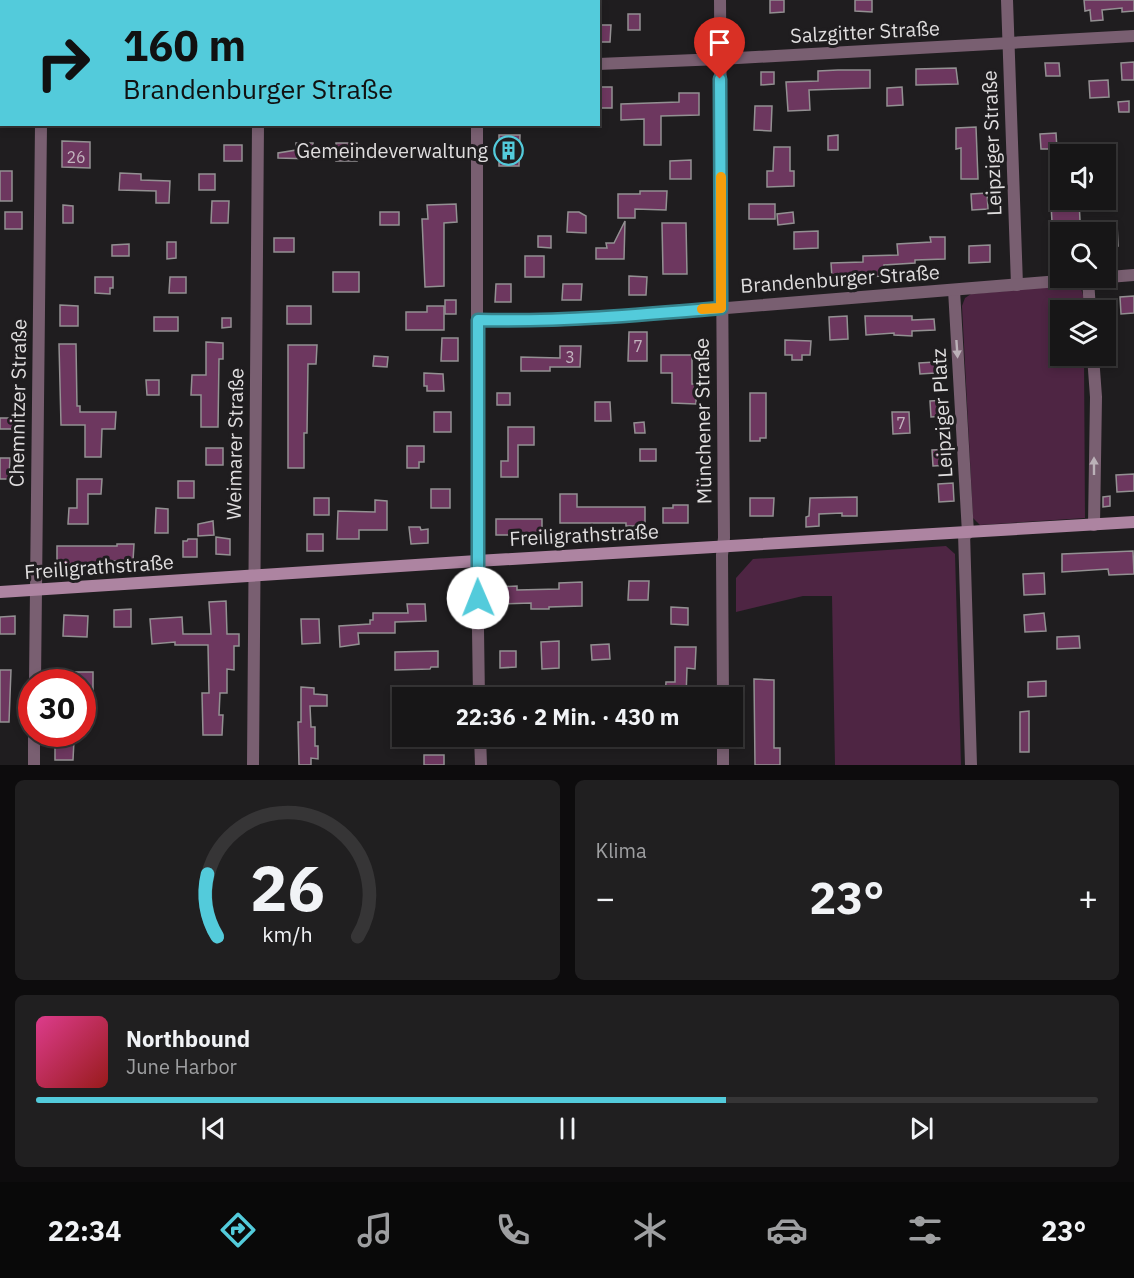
<!DOCTYPE html>
<html lang="de">
<meta charset="utf-8">
<style>
body{margin:0;font-family:"IBM Plex Sans",sans-serif;background:#201f20;color:#f1f3f6;height:100vh;display:flex;flex-direction:column;font-size:22px;white-space:nowrap}
*{box-sizing:border-box;margin:0}
p{font-size:20px;color:#9e9fa1}
.icon{flex:none;width:33px;height:33px;fill:none;stroke:currentColor;stroke-width:2;stroke-linecap:round;stroke-linejoin:round}
.map{position:relative;height:765px;overflow:hidden}
.side{display:flex;flex-direction:column;gap:15px;padding:15px;background:#0d0c0d;flex:1}
.side>*{flex:none}
.top-card{position:absolute;left:0px;top:0px;width:600px;height:126px;box-shadow:0 3px 9px #0003,0 0 0 2px #363536;background:#53cbdb;color:#111;overflow:hidden}
.controls{position:absolute;left:1050px;top:144px;display:grid;gap:12px}
.controls a{display:grid;place-items:center;width:66px;height:66px;border-radius:0px;background:#171617;box-shadow:0 3px 9px #0003,0 0 0 2px #363536;font-size:30px}
.speed{position:absolute;left:18px;top:669px;display:flex;gap:12px;font-size:30px;font-weight:700;text-align:center}
.speed>*{display:grid;place-content:center;width:78px;height:78px;border-radius:50%;background:#171617;box-shadow:0 3px 9px #0003,0 0 0 2px #363536;line-height:1}
.speed .limit{border:9px solid #d22;background:#fff;color:#111}
.pin{position:absolute;display:grid;place-items:center;width:51px;height:51px;color:#fff;margin:-62px -26px;border-radius:50% 50% 50% 0;rotate:-45deg;box-shadow:0 0 6px #0007}
.pin .icon{rotate:45deg}
.me{position:absolute;width:66px;margin:-33px;rotate:359deg;stroke-linejoin:round;filter:drop-shadow(0 0 4px #0008)}
.turn{display:flex;align-items:center;gap:21px;height:126px;padding:0 24px;font-size:27px}
.turn .icon{width:78px;height:78px;stroke-width:2.5}
.turn b{display:block;font-size:42px;line-height:51px}
.big{font-size:45px;font-weight:700;line-height:1.1}
.side .widget{flex:1;display:flex;flex-direction:column;justify-content:center;gap:9px;min-width:0;padding:0 21px;border-radius:9px;background:#201f20}
.side .dial{align-items:center;gap:0}
.dial svg{height:156px;overflow:visible;fill:none;stroke:#363536;stroke-width:7;stroke-linecap:round;text-anchor:middle}
.dial text{fill:#f1f3f6;stroke:none}
.song{display:flex;align-items:center;gap:18px}
.cover{width:72px;height:72px;border-radius:9px;background:linear-gradient(135deg,hsl(330 70% 55%),hsl(0 70% 35%))}
.played{height:6px;border-radius:3px;background:linear-gradient(90deg,#53cbdb 65%,#363536 65%)}
.keys{display:flex;justify-content:space-around;direction:ltr}
.heat{display:flex;justify-content:space-between;align-items:center;font-size:33px;direction:ltr}
.side .tiles{flex:1;display:grid;gap:15px;grid-template-columns:1fr 1fr}
.widget:last-child{grid-column:span 2}
.trip{position:absolute;left:392px;top:687px;width:351px;height:60px;border-radius:0px;background:#171617;box-shadow:0 3px 9px #0003,0 0 0 2px #363536;font-weight:700;line-height:60px;text-align:center}
.dock{display:flex;height:96px;justify-content:space-around;align-items:center;background:#090909;color:#9e9fa1}
.dock .icon{width:42px;height:42px}
.dock .current{color:#53cbdb}
.dock b{font-size:27px;color:#f1f3f6}
.map>svg:first-child{display:block}
.green{fill:#4e2543}
.building{fill:#6d375f;stroke:#939092;stroke-width:1.5}
.lines{fill:none;stroke-linecap:round;stroke-linejoin:round}
.street{stroke:#795f71;stroke-width:12}
.secondary{stroke:#ad84a1;stroke-width:12}
.oneway{fill:#bbb1b8}
.route-casing{stroke:#36848e;stroke-width:15}
.route{stroke:#53cbdb;stroke-width:10}
.slow{stroke:#f59e0b;stroke-width:10}
.labels{text-anchor:middle;stroke-width:6;stroke-linejoin:round;paint-order:stroke}
.number-label{font-size:16px;fill:#c2b4be}
.street-label{font-size:20px;fill:#dfddde;stroke:#1f1d1f}
.poi-label{font-size:20px;fill:#dfddde;stroke:#1f1d1f;text-anchor:end}
</style>
<div class="map">
<svg width="1134" height="765" viewBox="0 0 1134 765">
<rect width="100%" height="100%" fill="#1f1d1f"/>
<!-- green -->
<g class="green">
<path d="M1075,285l6,4 3,9v12h-24v46h24l1,162 -105,7 -7,-7 -11,-212 3,-8 6,-4z"/>
<path d="M946,546l9,8 6,211h-126l-3,-169h-29l-67,16v-34l17,-19z"/>
</g>
<!-- building -->
<g class="building">
<path d="M770,0h14v12l-14,1z"/>
<path d="M855,0h17v12l-17,-1z"/>
<path d="M1084,0h50v11l-12,1v-4l-20,2 1,10 -12,1 -1,-11 -5,1z"/>
<rect x="628" y="14" width="12" height="16"/>
<path d="M598,25h13l-1,17h-12z"/>
<path d="M1134,62v18h-12l-1,-17z"/>
<path d="M1045,63h14l1,13h-14z"/>
<path d="M956,68l2,16 -42,1v-16z"/>
<path d="M838,70h32v18l-61,2 1,20 -22,1 -2,-29 32,-1v-10z"/>
<path d="M761,72h13v12l-13,1z"/>
<path d="M1108,80l1,17 -19,1 -1,-17z"/>
<rect x="598" y="87" width="14" height="21"/>
<path d="M902,87l1,18 -16,1v-18z"/>
<path d="M679,93h20v22l-38,1v29h-17v-26l-23,1v-16l58,-2z"/>
<path d="M1129,101v11h-10l-1,-10z"/>
<path d="M755,106h17l-1,25 -17,-1z"/>
<path d="M976,127l2,52h-17v-31l-5,1v-21z"/>
<path d="M1056,133l1,16h-16l-1,-15z"/>
<path d="M499,135h21l-1,31h-20z"/>
<path d="M838,135v15h-10v-14z"/>
<path d="M62,141l28,1v26l-28,-1z"/>
<path d="M296,143h17v16l-35,-1v-5l18,-3z"/>
<rect x="336" y="143" width="21" height="18"/>
<rect x="224" y="145" width="18" height="16"/>
<path d="M774,147h16v24h4v15l-27,1v-16h6z"/>
<path d="M691,160v19h-21v-18z"/>
<rect x="0" y="171" width="12" height="30"/>
<path d="M120,173l21,1v6l29,1 -1,22h-13v-12l-37,-1z"/>
<rect x="199" y="174" width="16" height="16"/>
<path d="M640,191h27l-1,19 -31,-1v9h-17v-24h22z"/>
<path d="M987,193l1,16 -16,1 -1,-16z"/>
<path d="M1056,200h23l1,21 -28,1 -1,-18h5z"/>
<path d="M212,201h17l-1,22h-17z"/>
<path d="M456,204l1,18 -13,1v63l-19,1 -3,-68h6l-1,-14z"/>
<rect x="749" y="204" width="26" height="15"/>
<path d="M63,205l10,1v17h-10z"/>
<rect x="5" y="212" width="17" height="17"/>
<rect x="380" y="212" width="19" height="13"/>
<path d="M568,212h11l7,4v17l-19,-1z"/>
<path d="M793,212l1,11 -16,2 -1,-11z"/>
<path d="M625,221l-1,38h-28v-11h11l-1,-5h8z"/>
<path d="M662,223h24l1,51h-24z"/>
<path d="M1117,223l1,23 -12,1v-15h-20v-7z"/>
<path d="M818,231v17l-24,1v-17z"/>
<path d="M538,236h13v12l-13,-1z"/>
<path d="M930,237h15v22l-30,1v3l-31,2 1,11 -53,2 -1,-15 32,-1v-6l35,-1 -1,-11 34,-2z"/>
<rect x="274" y="238" width="20" height="14"/>
<path d="M167,242h9v16l-9,1z"/>
<path d="M129,244v12h-17v-11z"/>
<path d="M990,245v17l-21,1v-17z"/>
<rect x="525" y="256" width="19" height="21"/>
<rect x="333" y="272" width="26" height="20"/>
<path d="M629,276l18,1 -1,18h-17z"/>
<path d="M95,277h18v11h-3v6l-15,-1z"/>
<path d="M170,277h16v16h-17z"/>
<path d="M496,284h15v18h-16z"/>
<path d="M563,284h19l-1,16h-19z"/>
<path d="M1134,296v17l-13,1 -1,-17z"/>
<rect x="445" y="300" width="11" height="14"/>
<path d="M60,305l18,1v20h-18z"/>
<rect x="287" y="306" width="24" height="18"/>
<path d="M427,306h17v24h-38v-18h21z"/>
<path d="M847,316l1,23 -18,1 -1,-23z"/>
<path d="M865,316h47v4l22,-1 1,11 -23,1v5l-18,-1v-2l-28,2z"/>
<rect x="154" y="317" width="24" height="14"/>
<path d="M222,318h9v9l-9,1z"/>
<path d="M629,332h18v29h-19z"/>
<path d="M442,338h16v23h-17z"/>
<path d="M785,340l26,1 -1,14h-8v5h-10v-5h-7z"/>
<path d="M206,342l17,1v16h-4l-1,68h-17v-32h-10l1,-20h14z"/>
<path d="M59,344h17l1,62h3v6h36l-1,17h-13l-1,28h-16v-32h-24z"/>
<path d="M288,345h29l-1,19h-8l-1,69h-3v35h-16z"/>
<path d="M560,346h21l-1,21h-30v4h-29v-14l39,1z"/>
<path d="M661,355h31v29h4v20l-24,-1v-30h-11z"/>
<path d="M374,356l14,1 -1,10 -14,-1z"/>
<path d="M935,362v11l-15,1 -1,-11z"/>
<path d="M424,373l19,1 1,17h-17v-5h-3z"/>
<path d="M146,380h13v15h-12z"/>
<rect x="497" y="393" width="13" height="12"/>
<path d="M750,393h16v45h-6v3h-10z"/>
<path d="M946,400l1,16 -16,1 -1,-16z"/>
<path d="M595,402h15l1,19h-16z"/>
<rect x="434" y="412" width="17" height="20"/>
<path d="M892,412h17l1,21 -17,1z"/>
<path d="M0,418h16l-1,11h-15z"/>
<path d="M644,422l1,11h-10l-1,-10z"/>
<path d="M508,427h26v18h-16v32h-17v-16h7z"/>
<path d="M407,446h17v16h-5v6h-12z"/>
<rect x="206" y="448" width="17" height="17"/>
<rect x="640" y="449" width="16" height="12"/>
<path d="M950,449l1,16 -18,1 -1,-16z"/>
<path d="M0,458h10l-1,21h-9z"/>
<path d="M1134,474v17l-17,1 -1,-17z"/>
<path d="M77,479h25l-1,15h-13v30h-20l1,-16h8z"/>
<rect x="178" y="481" width="16" height="17"/>
<rect x="696" y="481" width="12" height="10"/>
<path d="M953,483l1,18 -15,1 -1,-18z"/>
<rect x="431" y="489" width="19" height="19"/>
<path d="M560,494h17v13h68v19h-19v-3h-66z"/>
<path d="M1110,496v10l-7,1v-10z"/>
<path d="M857,497v19h-15v-3l-23,1v12l-13,1v-10l3,-1 1,-18z"/>
<rect x="314" y="498" width="15" height="17"/>
<path d="M750,498h24l-1,18h-23z"/>
<path d="M375,500l12,1v29h-28v9h-22l1,-28 37,1z"/>
<path d="M673,505h15v18h-25v-15h10z"/>
<path d="M156,508l12,1v24h-13z"/>
<rect x="496" y="519" width="46" height="16"/>
<path d="M213,521l1,14 -16,1v-12z"/>
<path d="M409,527h11l1,3 7,-1v14l-17,1z"/>
<rect x="307" y="534" width="16" height="17"/>
<path d="M216,537l14,2v16l-14,-1z"/>
<path d="M188,539h9v18h-14v-16h4z"/>
<path d="M117,544h17l-1,17h-33v3h-43v-18h60z"/>
<path d="M1133,551l1,23 -25,1 -1,-6 -46,3v-18z"/>
<path d="M1044,573l1,21 -21,1 -1,-21z"/>
<path d="M629,581h20l-1,19h-20z"/>
<path d="M582,582v24l-33,1v2h-18v-6l-35,1v-17l21,-1v4l42,-1v-6z"/>
<path d="M226,601l1,33h12v12h-5v24l-7,-1v24h-7l-1,22h4l-1,20h-19l-1,-42h7l-1,-48h-33v-3l-23,2 -2,-25 32,-2 1,17h28l-2,-32z"/>
<path d="M407,604h18l1,17 -31,1v11h-37l1,11 -19,3 -1,-21 31,-2v-4h3v-7h35z"/>
<path d="M671,607l17,1v17l-17,-1z"/>
<path d="M131,609v18h-17v-17z"/>
<path d="M1044,613l2,18 -21,1 -1,-17z"/>
<path d="M64,615l24,1 -1,21 -24,-1z"/>
<path d="M15,616v18h-15v-17z"/>
<path d="M301,619h18l1,24 -18,1z"/>
<path d="M1079,636l1,12 -23,1v-12z"/>
<path d="M559,641v27l-17,1 -1,-27z"/>
<path d="M609,644l1,15 -18,1 -1,-15z"/>
<path d="M675,647h21l-1,22 -8,-1 -1,30h-21l1,-16h9z"/>
<path d="M438,651v16h-7l-1,2 -35,1v-18z"/>
<path d="M500,651h16v16l-16,1z"/>
<path d="M0,670h11l-2,52h-9z"/>
<path d="M75,672h18v18h-11v-8h-8z"/>
<path d="M754,679l20,1v68h6v17h-25z"/>
<path d="M1046,681v15l-18,1v-15z"/>
<path d="M301,687l13,1v6l13,1v11h-17l1,21h4v19h3v13l-7,-1v7h-12l-1,-43h3z"/>
<path d="M444,688h12v10h-13z"/>
<path d="M1029,711v41h-9v-40z"/>
<path d="M55,740h19l-1,20h-18z"/>
<rect x="424" y="755" width="20" height="10"/>
</g>
<g class="lines">
<!-- street -->
<g class="street">
<path d="M477,0v2"/>
<path d="M720,0l4,538 -2,17 1,143"/>
<path d="M1007,0l10,285"/>
<path d="M44,2v-2"/>
<path d="M261,2v-2"/>
<path d="M598,64l122,-5 414,-23"/>
<path d="M0,119h2"/>
<path d="M477,124v437l2,137"/>
<path d="M1088,279l2,31"/>
<path d="M954,290l14,243"/>
<path d="M478,320l67,1 58,-3 531,-43"/>
<path d="M1093,356l3,41 -2,128"/>
<path d="M964,533l7,232"/>
<path d="M35,682l6,-558"/>
<path d="M480,736l1,29"/>
<path d="M723,736v29"/>
<path d="M34,765v-31"/>
<path d="M253,765l5,-641"/>
</g>
<!-- secondary -->
<path class="secondary" d="M0,592l477,-31 657,-39"/>
</g>
<!-- one-way arrows -->
<defs><path id="oneway-solid" d="M-6-.8H1V-3.2L6.5 0L1 3.2V.8H-6Z" transform="scale(1.5)"/></defs>
<g class="oneway">
<use href="#oneway-solid" transform="translate(957 349) rotate(86)"/>
<use href="#oneway-solid" transform="translate(1094 466) rotate(-90)"/>
</g>
<g class="lines">
<defs>
<path id="route" d="M478,598v-278c81,2 162,-5 243,-12l-1,-229"/>
</defs>
<!-- route casing -->
<use href="#route" class="route-casing"/>
<!-- route -->
<use href="#route" class="route"/>
<!-- slow -->
<path class="slow" d="M702,309l19,-1v-131"/>
</g>
<!-- icons -->
<defs>
<symbol id="building-ring" viewBox="-11 -11 22 22"><circle r="9.5" fill="#1f1d1f" stroke="#53cbdb" stroke-width="1.5"/><path d="M-4-6H4V6H1V3H-1V6H-4ZM-2.5-4.3h1.7v1.8h-1.7ZM.8-4.3h1.7v1.8H.8ZM-2.5-1h1.7V.8h-1.7ZM.8-1h1.7V.8H.8Z" fill="#53cbdb"/></symbol>
</defs>
<g fill-rule="evenodd">
<use href="#building-ring" x="492" y="134" width="33" height="33"/>
</g>
<g class="labels">
<!-- number labels -->
<g class="number-label">
<text x="76" y="163">26</text>
<text x="638" y="352">7</text>
<text x="570" y="363">3</text>
<text x="901" y="429">7</text>
</g>
<!-- street labels -->
<g class="street-label">
<text transform="translate(865 32) rotate(-3)" y="7">Salzgitter Straße</text>
<text transform="translate(992 143) rotate(-92)" y="7">Leipziger Straße</text>
<text transform="translate(840 279) rotate(-4)" y="7">Brandenburger Straße</text>
<text transform="translate(18 403) rotate(-89)" y="7">Chemnitzer Straße</text>
<text transform="translate(942 413) rotate(-93)" y="7">Leipziger Platz</text>
<text transform="translate(703 421) rotate(-91)" y="7">Münchener Straße</text>
<text transform="translate(235 444) rotate(-89)" y="7">Weimarer Straße</text>
<text transform="translate(584 535) rotate(-3)" y="7">Freiligrathstraße</text>
<text transform="translate(99 567) rotate(-4)" y="7">Freiligrathstraße</text>
</g>
<!-- poi labels -->
<g class="poi-label">
<text x="488" y="158">Gemeindeverwaltung</text>
</g>
</g>
</svg>
<div class="controls">
<a><svg class="icon" aria-label="sound" viewBox="0 0 24 24"><path d="M4 9h4l5-4v14l-5-4H4zM17 9q2 3 0 6"/></svg></a>
<a><svg class="icon" aria-label="search" viewBox="0 0 24 24"><circle cx="10" cy="10" r="6"/><path d="M15 15l6 6"/></svg></a>
<a><svg class="icon" aria-label="layers" viewBox="0 0 24 24"><path d="M12 4l9 5-9 5-9-5zM3 14l9 5 9-5"/></svg></a>
</div>
<div class="speed"><div class="limit">30</div></div>
<div class="pin" style="left:720px;top:79px;background:#d93025"><svg class="icon" aria-label="arrive" viewBox="0 0 24 24"><path d="M6 21V4h12l-3 4 3 4H6"/></svg></div>
<svg class="me" style="left:478px;top:598px" viewBox="-20 -20 40 40"><circle r="19" fill="#fff"/><path d="M0-13L10 11 0 6-10 11z" fill="#53cbdb"/></svg>
<div class="trip">22:36 · 2 Min. · 430 m</div>
<div class="top-card">
<div class="turn"><svg class="icon" aria-label="right" viewBox="0 0 24 24"><path d="M7 20v-9h11M14 6l5 5-5 5"/></svg><div><b>160 m</b>Brandenburger Straße</div></div>
</div>
</div>
<section class="side">
<div class="tiles">
<div class="widget dial"><svg viewBox="0 0 100 80">
<path d="M14 69A42 42 0 1 1 86 69"/>
<path d="M14 69A42 42 0 0 1 9 37" stroke="#53cbdb"/>
<text x="50" y="56" font-size="32" font-weight="700">26</text>
<text x="50" y="72" font-size="11">km/h</text>
</svg></div>
<div class="widget"><p>Klima</p>
<div class="heat"><a>−</a><b class="big">23°</b><a>+</a></div>
</div>
<div class="widget">
<div class="song"><i class="cover"></i><div><b>Northbound</b><p>June Harbor</p></div></div>
<div class="played"></div>
<div class="keys"><svg class="icon" aria-label="previous" viewBox="0 0 24 24"><path d="M18 5L8 12l10 7zM5 5v14"/></svg><svg class="icon" aria-label="pause" viewBox="0 0 24 24"><path d="M8 5v14M16 5v14"/></svg><svg class="icon" aria-label="next" viewBox="0 0 24 24"><path d="M6 5l10 7-10 7zM19 5v14"/></svg></div>
</div>
</div>
</section>
<nav class="dock">
<b>22:34</b>
<svg class="icon current" aria-label="directions" viewBox="0 0 24 24"><path d="M12 3l9 9-9 9-9-9zM9 14v-3h6M13 9l2 2-2 2"/></svg>
<svg class="icon" aria-label="music" viewBox="0 0 24 24"><path d="M9 18V5l10-2v13"/><circle cx="6" cy="18" r="3"/><circle cx="16" cy="16" r="3"/></svg>
<svg class="icon" aria-label="phone" viewBox="0 0 24 24"><path d="M5 4h4l2 5-3 2q2 4 5 5l2-3 5 2v4C11 20 4 13 5 4z"/></svg>
<svg class="icon" aria-label="climate" viewBox="0 0 24 24"><path d="M12 3v18M4 7l16 10M4 17L20 7"/></svg>
<svg class="icon" aria-label="car" viewBox="0 0 24 24"><path d="M5 17H2v-5l4-1 3-4h7l3 4 3 1v5h-3M9 17h6M6 11h13"/><circle cx="7" cy="17" r="2"/><circle cx="17" cy="17" r="2"/></svg>
<svg class="icon" aria-label="filters" viewBox="0 0 24 24"><path d="M4 7h16M4 17h16"/><circle cx="9" cy="7" r="2"/><circle cx="15" cy="17" r="2"/></svg>
<b>23°</b>
</nav>
